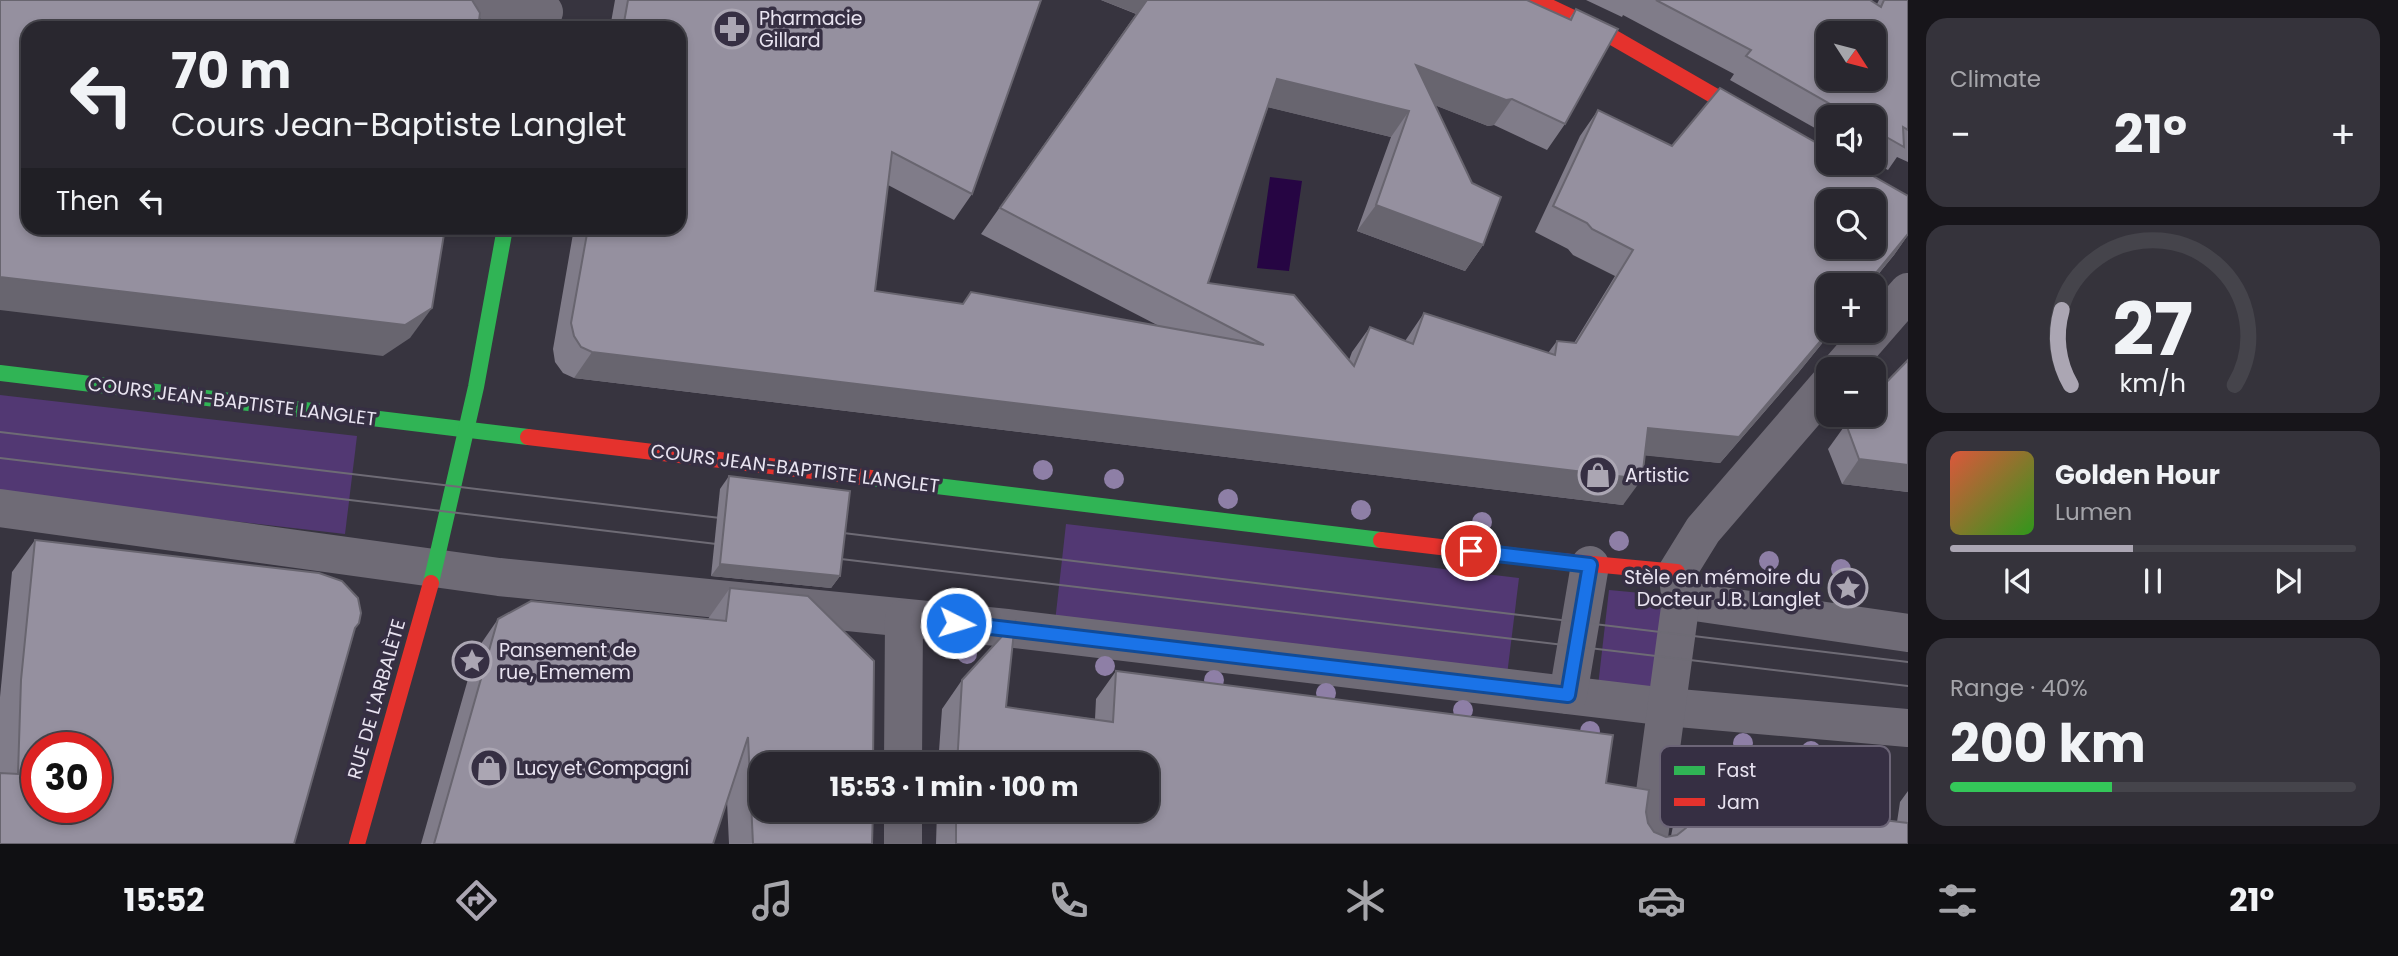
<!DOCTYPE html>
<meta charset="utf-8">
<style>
body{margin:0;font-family:Poppins,sans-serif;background:#35333b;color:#f1f3f6;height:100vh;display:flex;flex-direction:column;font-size:26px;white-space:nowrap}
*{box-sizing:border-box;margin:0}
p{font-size:23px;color:#a5a5aa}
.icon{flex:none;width:38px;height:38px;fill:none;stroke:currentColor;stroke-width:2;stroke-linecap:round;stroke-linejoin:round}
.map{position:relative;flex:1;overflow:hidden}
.details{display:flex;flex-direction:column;gap:18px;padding:18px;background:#17151a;width:490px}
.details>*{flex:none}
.hud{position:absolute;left:21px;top:21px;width:665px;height:214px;border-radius:21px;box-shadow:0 4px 10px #0003,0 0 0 2px #45444b;background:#29272f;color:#f1f3f6;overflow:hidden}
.needle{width:46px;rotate:126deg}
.fabs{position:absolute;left:1816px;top:21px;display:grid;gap:14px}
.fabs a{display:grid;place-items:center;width:70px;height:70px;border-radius:14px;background:#29272f;box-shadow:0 4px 10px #0003,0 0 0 2px #45444b;font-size:35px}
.speed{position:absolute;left:21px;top:732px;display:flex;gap:14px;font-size:35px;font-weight:700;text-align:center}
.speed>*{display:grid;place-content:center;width:91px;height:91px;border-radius:50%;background:#29272f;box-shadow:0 4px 10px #0003,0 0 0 2px #45444b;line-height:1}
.speed .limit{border:10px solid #d22;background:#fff;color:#111}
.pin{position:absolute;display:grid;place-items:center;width:60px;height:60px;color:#fff;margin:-30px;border:4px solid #fff;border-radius:50%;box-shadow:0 2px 7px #0007}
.me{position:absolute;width:77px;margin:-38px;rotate:95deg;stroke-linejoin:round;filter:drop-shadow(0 0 5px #0008)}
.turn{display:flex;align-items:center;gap:24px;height:147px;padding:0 35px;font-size:32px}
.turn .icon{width:91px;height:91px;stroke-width:2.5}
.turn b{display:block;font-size:49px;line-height:60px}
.then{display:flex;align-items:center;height:66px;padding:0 35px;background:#0003;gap:14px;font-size:26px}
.big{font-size:52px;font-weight:700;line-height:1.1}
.details .tile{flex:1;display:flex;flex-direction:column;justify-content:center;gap:10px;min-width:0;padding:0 24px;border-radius:21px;background:#35333b}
.details .dial{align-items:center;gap:0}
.dial svg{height:182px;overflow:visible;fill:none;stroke:#45444b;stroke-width:7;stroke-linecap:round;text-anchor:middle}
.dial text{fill:#f1f3f6;stroke:none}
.song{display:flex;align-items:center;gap:21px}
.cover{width:84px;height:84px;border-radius:10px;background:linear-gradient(135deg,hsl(10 70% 55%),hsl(110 70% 35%))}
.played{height:7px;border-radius:4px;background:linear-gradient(90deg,#aba6b3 45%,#45444b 45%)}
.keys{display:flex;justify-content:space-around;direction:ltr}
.heat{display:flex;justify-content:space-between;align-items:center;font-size:38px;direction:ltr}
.charge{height:10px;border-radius:5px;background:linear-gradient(90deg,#34c759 40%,#45444b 0)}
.trip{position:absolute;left:749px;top:752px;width:410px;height:70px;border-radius:21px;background:#29272f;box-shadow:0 4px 10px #0003,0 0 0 2px #45444b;font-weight:700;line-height:70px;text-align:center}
.menu{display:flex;height:112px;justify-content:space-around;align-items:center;background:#101013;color:#a5a5aa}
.menu .icon{width:49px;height:49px}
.menu .current{color:#aba6b3}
.menu b{font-size:32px;color:#f1f3f6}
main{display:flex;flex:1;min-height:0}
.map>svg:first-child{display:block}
.green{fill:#523873}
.water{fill:#260543}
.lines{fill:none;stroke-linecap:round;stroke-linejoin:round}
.street{stroke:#6f6b76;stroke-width:38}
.fast{stroke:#30b455;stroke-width:16}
.jam{stroke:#e5322d;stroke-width:16}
.tram{stroke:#6e6b75;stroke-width:2}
.tree{fill:#8e7fa6}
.wall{fill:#807c89}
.shaded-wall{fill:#68656f}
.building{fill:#95909f;stroke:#68656f;stroke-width:2;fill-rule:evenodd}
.route-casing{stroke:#114b97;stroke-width:18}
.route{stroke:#1a73e8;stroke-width:12}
.labels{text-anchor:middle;stroke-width:7;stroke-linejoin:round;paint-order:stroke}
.poi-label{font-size:19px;fill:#e9e4f1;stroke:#362f43;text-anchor:start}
.street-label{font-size:19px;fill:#e9e4f1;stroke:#362f43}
.key{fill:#362f43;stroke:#6c6577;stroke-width:2}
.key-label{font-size:19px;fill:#e9e4f1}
</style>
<main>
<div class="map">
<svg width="1908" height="844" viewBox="0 0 1908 844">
<rect width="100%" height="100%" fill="#37343f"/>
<!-- green -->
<g class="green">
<path d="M0,395l357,41 -12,98 -345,-40z"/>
<path d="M1066,524l453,54 -12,97 -452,-53z"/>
<path d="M1609,590l54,5 -11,98 -54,-7z"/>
</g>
<!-- water -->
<path class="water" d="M1270,177l32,4 -13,90 -32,-3z"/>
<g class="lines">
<!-- street -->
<g class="street">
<path d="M484,0l60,12"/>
<path d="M1841,369l67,-77"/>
<path d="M0,508l499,69 508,51 660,79 241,21"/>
<path d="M1681,600l227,33"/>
<path d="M1568,695l22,-130"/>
<path d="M903,765l1,-146"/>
<path d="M903,844v-34"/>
<path d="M1648,844l33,-244 -4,-28 26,-42 126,-146"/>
</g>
<!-- fast -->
<g class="fast">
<path d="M0,373l528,64"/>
<path d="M871,478l510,62"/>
<path d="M431,583l45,-196 29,-159"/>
</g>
<!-- jam -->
<g class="jam">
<path d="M1535,0l72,34 222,128"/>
<path d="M528,437l343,41"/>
<path d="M1381,540l169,20 127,12"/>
<path d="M357,844l74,-261"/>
</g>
<!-- tram -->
<g class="tram">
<path d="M0,432l737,88"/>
<path d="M0,458l733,88"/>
<path d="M827,531l1081,131"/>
<path d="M824,557l1084,129"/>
</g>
</g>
<!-- trees -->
<g class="tree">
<circle cx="1043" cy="470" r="10"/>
<circle cx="1114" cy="479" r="10"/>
<circle cx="1228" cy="499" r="10"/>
<circle cx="1361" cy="510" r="10"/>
<circle cx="1482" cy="522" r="10"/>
<circle cx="1619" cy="541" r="10"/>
<circle cx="1769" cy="561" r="10"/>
<circle cx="1841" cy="569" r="10"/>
<circle cx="967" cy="654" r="10"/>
<circle cx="1105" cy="666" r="10"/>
<circle cx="1214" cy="680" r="10"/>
<circle cx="1326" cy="693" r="10"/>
<circle cx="1463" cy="710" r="10"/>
<circle cx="1590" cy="731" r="10"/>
<circle cx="1743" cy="743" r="10"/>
<circle cx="1811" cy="751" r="10"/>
</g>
<!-- wall -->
<g class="wall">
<path d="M615,0h426l-69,194 -18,26 -66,-35 -13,106 88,13 196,22 -178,-92 155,-220 -35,-14h426l42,19 7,-10 -11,115 -18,26 -53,-25 -6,1 -53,-21 48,140 -18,26 -108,-40 34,-94 -123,-30 -60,176 141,77 3,-8 18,-25 35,14 19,-28 124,40 9,-12 17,2 41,-67 -42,-21 -5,-6 -33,-17 45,-96 18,-26 74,36 236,89 -14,20 -96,118 -78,90 -75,-8 -22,50 -1049,-127 -11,-5 -8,-11 -2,-13 21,-121h105v-200h-69z"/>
<path d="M1586,0h284l7,4 2,-4h29v162l-11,-5 -9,13 -14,-7v-46h-45v19l-99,-56 4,-6 -111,-59 -1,2z"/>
<path d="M1908,360v132l-66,-8 -14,-35 18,-25z"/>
<path d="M729,476l111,100 -9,12 -120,-12 9,-87z"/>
<path d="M35,540l320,88 -355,216v-147l12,-125z"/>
<path d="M730,588l142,256h-143l-2,-43 -14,43h-292l55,-193 22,-32h210z"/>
<path d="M1116,671l490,112 40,29 2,11 6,9 12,5 5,-1 2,-10 20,-29 204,25 3,-20 8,-11v53h-972l1,-34h209v-45h-208l4,-56 20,-29 44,27 89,12 1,-20z"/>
</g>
<!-- shaded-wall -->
<g class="shaded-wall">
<path d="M1101,0h46l-10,14z"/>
<path d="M1416,65l96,34 -18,26 -6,1 -90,-35z"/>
<path d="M1277,79l132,32 -18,26 -132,-32z"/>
<path d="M1376,205l107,40 -18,26 -108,-40z"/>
<path d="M1908,235l-14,20 -25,30h-3z"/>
<path d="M0,277l432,31 -22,30 -27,18 -383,-46z"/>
<path d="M1829,331h3l-34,42 -78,90 -90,-9 18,-26z"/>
<path d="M592,352l1050,127 -19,26 -1049,-127z"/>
<path d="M1859,459l49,6v27l-66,-8z"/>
<path d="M720,564l120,12 -9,12 -120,-12z"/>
</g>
<!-- building -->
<g class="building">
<path d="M0,0h472l8,13 -2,15h-450v200h417l-13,80 -27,17 -405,-48z"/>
<path d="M628,0h413l-69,194 -80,-42 -17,139 88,13 8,-12 293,53 -264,-137 147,-208h380l44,20 5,-11 42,20 -53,95 -53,-25 -6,1 -90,-35 56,118 29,14 -18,48 -107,-40 33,-94 -132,-32 -69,204 86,12 60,71 16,-39 43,17 11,-31 131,42 2,-14 19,2 57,-93 -41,-21 -5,-6 -34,-17 45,-96 74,36 48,-58 109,62v13h21l58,33v38l-42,51h-37v46l-90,106 -91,-9 -6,51 -1050,-127 -11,-5 -7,-11 -3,-13 17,-95h91v-200h-56zM1829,201h45v46h-45z"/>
<path d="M1656,0h214l11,7 3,-7h24v130l-5,-3 1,20 -30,-17v-13h-21l-107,-61 5,-6zM1829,33h45v46h-45z"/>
<path d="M1908,360v105l-49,-6 -13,-35 9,-9h19v-20z"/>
<path d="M729,476l121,15 -10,85 -120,-12z"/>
<path d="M35,540l284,33 23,8 16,17 3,15 -2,10 -4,5 -61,216h-294v-71l18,1 3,-94zM37,747h59v60h-59z"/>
<path d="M730,588l78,8 66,65 -1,104h-112v45h112l-1,34h-119l-5,-107 -35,107h-279l64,-225 33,-18 195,20z"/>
<path d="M1015,622l-9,85 107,15 3,-51 497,64 -7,48 43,7 -3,22 2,11 6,9 12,5 11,-2 9,-7 4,-10 3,-21 215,26v21h-952v-34h190v-45h-189l5,-85z"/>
</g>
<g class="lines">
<defs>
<path id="route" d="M956,623l612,72 22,-130 -119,-14"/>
</defs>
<!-- route casing -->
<use href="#route" class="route-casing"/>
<!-- route -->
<use href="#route" class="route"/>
</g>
<!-- icons -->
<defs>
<symbol id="pharmacy-ring" viewBox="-11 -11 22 22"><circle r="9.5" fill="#362f43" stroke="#aba6b3" stroke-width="1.5"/><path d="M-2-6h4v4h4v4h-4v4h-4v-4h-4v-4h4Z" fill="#aba6b3"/></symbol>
<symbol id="shop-ring" viewBox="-11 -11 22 22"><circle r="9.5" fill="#362f43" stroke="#aba6b3" stroke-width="1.5"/><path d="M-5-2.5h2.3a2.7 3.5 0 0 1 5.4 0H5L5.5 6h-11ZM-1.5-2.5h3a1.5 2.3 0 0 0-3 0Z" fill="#aba6b3"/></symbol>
<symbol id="sight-ring" viewBox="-11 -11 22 22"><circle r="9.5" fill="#362f43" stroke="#aba6b3" stroke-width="1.5"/><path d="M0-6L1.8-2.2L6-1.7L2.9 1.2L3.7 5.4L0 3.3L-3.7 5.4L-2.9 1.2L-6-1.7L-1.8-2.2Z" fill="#aba6b3"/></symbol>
</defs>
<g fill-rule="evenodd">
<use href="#pharmacy-ring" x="710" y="7" width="44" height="44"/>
<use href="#shop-ring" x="1576" y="453" width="44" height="44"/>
<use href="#sight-ring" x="1826" y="566" width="44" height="44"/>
<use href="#sight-ring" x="450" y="639" width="44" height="44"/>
<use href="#shop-ring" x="467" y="746" width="44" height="44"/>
</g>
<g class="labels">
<!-- poi labels -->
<g class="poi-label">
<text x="759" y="25">Pharmacie<tspan x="759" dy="22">Gillard</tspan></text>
<text x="1625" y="482">Artistic</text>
<text x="1821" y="584" text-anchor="end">Stèle en mémoire du<tspan x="1821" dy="22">Docteur J.B. Langlet</tspan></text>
<text x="499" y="657">Pansement de<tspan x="499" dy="22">rue, Ememem</tspan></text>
<text x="516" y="775">Lucy et Compagni</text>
</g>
<!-- street labels -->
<g class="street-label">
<text transform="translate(232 401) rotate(7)" y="7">COURS JEAN-BAPTISTE LANGLET</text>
<text transform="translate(795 468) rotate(7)" y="7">COURS JEAN-BAPTISTE LANGLET</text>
<text transform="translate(376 699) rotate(-74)" y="7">RUE DE L'ARBALÈTE</text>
</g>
</g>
<!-- legend -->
<rect x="1660" y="746" width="230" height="81" rx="10" class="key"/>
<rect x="1674" y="766" width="31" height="9" fill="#30b455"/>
<rect x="1674" y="798" width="31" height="8" fill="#e5322d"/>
<g class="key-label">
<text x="1717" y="777">Fast</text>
<text x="1717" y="809">Jam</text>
</g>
</svg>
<div class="fabs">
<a><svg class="needle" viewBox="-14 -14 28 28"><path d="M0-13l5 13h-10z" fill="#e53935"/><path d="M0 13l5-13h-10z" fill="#a5a5aa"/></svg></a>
<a><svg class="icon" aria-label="sound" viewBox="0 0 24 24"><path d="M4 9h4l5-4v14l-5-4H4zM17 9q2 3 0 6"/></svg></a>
<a><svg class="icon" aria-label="search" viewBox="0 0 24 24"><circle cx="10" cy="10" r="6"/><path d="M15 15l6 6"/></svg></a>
<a>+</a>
<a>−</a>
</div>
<div class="speed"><div class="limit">30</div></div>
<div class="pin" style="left:1471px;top:551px;background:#d93025"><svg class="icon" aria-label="arrive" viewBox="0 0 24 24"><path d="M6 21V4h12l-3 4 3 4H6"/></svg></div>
<svg class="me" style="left:956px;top:623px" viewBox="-20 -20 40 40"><circle r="17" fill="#1a73e8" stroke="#fff" stroke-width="3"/><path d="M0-11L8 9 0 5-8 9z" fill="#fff"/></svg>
<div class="trip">15:53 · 1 min · 100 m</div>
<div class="hud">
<div class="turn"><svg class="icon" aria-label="left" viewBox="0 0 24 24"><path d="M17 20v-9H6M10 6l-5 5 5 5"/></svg><div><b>70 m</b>Cours Jean-Baptiste Langlet</div></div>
<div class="then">Then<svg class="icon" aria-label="left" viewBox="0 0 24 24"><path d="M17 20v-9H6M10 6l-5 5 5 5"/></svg></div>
</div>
</div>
<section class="details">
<div class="tile"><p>Climate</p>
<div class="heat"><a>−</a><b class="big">21°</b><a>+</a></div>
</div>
<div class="tile dial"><svg viewBox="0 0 100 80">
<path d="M14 69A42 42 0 1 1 86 69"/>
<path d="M14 69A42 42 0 0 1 10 36" stroke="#aba6b3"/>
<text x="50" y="56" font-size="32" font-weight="700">27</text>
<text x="50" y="72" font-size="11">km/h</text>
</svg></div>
<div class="tile">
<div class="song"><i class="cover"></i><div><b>Golden Hour</b><p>Lumen</p></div></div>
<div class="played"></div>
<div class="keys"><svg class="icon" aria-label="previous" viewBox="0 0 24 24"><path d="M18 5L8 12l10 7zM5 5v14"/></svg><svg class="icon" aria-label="pause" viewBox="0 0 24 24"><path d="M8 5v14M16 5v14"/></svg><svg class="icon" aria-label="next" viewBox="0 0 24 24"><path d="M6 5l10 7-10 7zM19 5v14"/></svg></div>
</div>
<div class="tile"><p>Range · 40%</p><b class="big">200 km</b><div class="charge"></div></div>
</section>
</main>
<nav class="menu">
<b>15:52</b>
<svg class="icon current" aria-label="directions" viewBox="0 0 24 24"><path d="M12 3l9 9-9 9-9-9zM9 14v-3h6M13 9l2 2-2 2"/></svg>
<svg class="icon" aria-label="music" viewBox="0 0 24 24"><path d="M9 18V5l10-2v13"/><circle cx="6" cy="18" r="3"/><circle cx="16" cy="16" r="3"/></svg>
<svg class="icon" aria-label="phone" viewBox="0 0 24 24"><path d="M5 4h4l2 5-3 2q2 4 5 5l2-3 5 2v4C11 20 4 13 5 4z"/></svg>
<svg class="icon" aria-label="climate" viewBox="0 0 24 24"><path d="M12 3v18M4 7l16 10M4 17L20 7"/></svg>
<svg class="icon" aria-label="car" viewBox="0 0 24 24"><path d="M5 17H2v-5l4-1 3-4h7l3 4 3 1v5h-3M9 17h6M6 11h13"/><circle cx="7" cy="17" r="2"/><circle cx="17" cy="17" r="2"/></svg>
<svg class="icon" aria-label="filters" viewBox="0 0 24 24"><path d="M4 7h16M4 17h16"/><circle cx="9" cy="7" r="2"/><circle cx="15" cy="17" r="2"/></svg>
<b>21°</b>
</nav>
